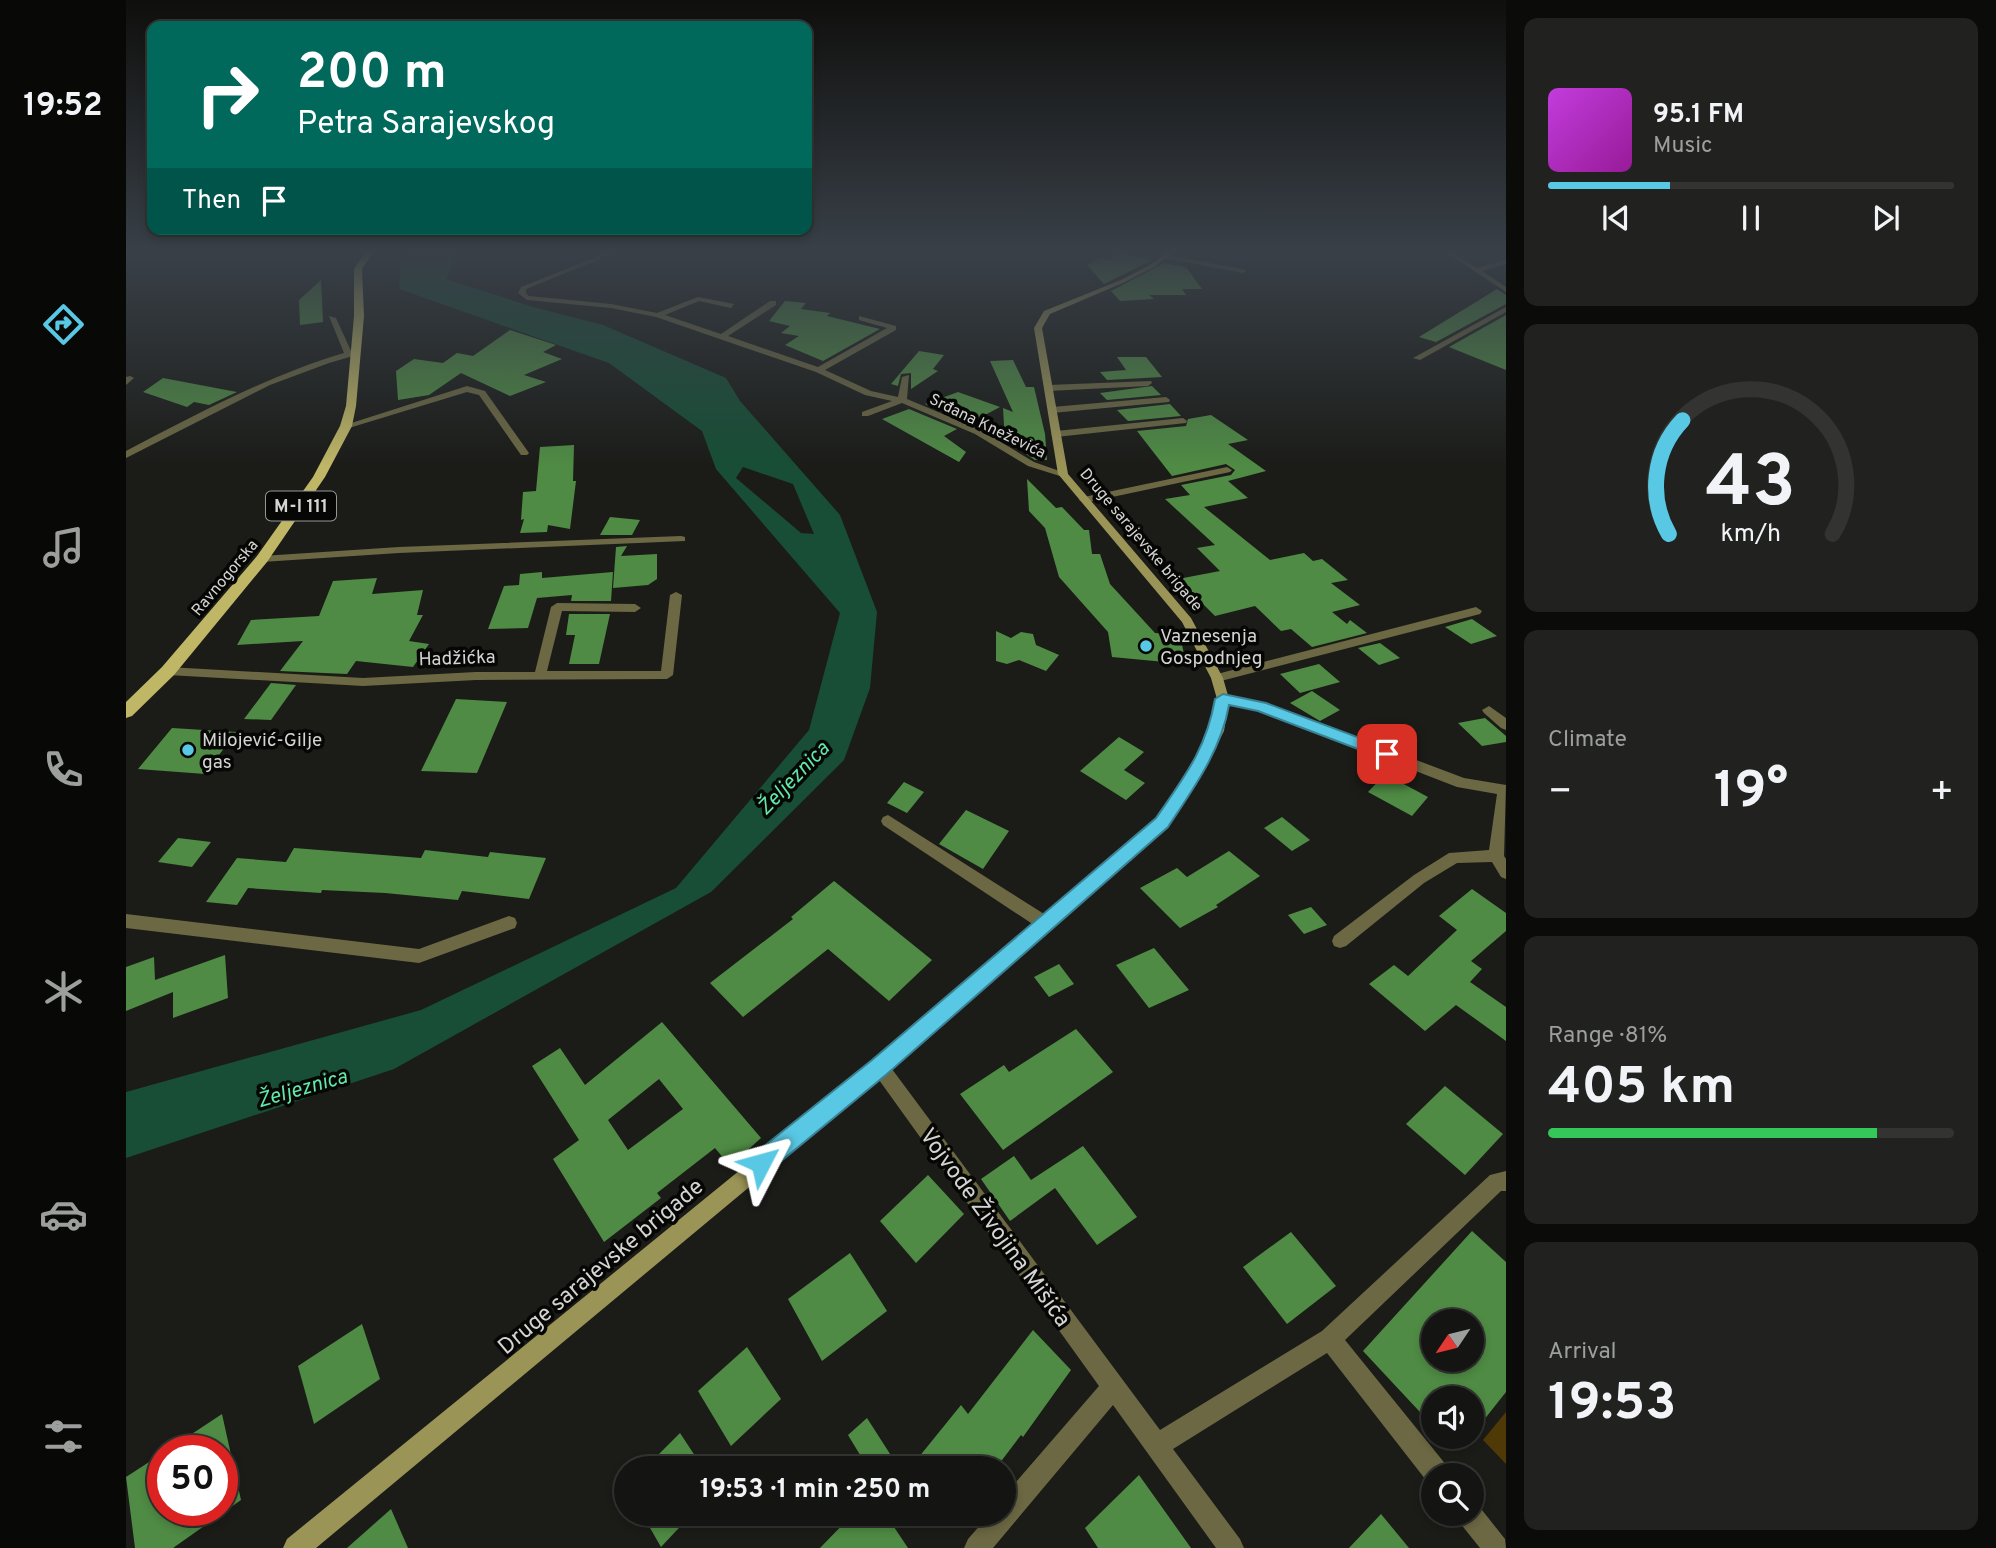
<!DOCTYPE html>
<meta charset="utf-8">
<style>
body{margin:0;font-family:Overpass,sans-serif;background:#212220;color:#f1f3f6;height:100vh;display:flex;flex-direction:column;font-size:26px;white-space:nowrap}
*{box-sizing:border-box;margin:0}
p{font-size:23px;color:#9d9f9f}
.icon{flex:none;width:38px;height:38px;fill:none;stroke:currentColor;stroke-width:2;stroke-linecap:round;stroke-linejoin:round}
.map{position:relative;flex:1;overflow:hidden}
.panel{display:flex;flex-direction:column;gap:18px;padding:18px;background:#0b0c0a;width:490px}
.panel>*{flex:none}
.hud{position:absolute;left:21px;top:21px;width:665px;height:214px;border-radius:14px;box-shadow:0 4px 10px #0003,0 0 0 2px #333432;background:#00695c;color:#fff;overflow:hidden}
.needle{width:46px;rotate:235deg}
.buttons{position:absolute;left:1295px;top:1309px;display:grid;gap:14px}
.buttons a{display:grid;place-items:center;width:63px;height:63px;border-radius:50%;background:#141512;box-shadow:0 4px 10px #0003,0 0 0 2px #333432;font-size:35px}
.speed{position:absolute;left:21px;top:1435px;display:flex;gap:14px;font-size:35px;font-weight:700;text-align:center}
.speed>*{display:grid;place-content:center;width:91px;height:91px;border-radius:50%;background:#141512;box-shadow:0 4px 10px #0003,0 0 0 2px #333432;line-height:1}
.speed .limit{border:10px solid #d22;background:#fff;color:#111}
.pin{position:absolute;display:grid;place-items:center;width:60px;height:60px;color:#fff;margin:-30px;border-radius:14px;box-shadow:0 4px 10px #0006}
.me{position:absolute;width:77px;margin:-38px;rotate:51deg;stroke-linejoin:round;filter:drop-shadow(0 0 5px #0008)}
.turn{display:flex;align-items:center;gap:24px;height:147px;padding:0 35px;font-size:32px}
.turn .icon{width:91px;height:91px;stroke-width:2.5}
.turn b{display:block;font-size:49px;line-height:60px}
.then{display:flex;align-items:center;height:66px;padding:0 35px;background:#0003;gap:14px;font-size:26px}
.big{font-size:52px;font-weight:700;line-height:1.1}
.panel .card{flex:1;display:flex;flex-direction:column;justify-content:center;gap:10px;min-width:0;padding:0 24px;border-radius:14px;background:#212220}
.panel .dial{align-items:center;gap:0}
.dial svg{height:182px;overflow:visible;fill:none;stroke:#333432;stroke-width:7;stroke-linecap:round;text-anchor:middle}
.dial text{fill:#f1f3f6;stroke:none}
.song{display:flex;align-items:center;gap:21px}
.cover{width:84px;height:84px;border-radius:10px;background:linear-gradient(135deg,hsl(290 70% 55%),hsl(300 70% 35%))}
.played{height:7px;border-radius:4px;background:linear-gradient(90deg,#59c8e4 30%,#333432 30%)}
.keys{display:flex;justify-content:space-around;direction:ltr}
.heat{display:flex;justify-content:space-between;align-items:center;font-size:38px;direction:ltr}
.charge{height:10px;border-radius:5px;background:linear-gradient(90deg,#34c759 81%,#333432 0)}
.trip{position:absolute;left:488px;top:1456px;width:402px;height:70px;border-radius:35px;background:#141512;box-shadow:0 4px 10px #0003,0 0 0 2px #333432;font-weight:700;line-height:70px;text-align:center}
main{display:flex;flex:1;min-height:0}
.menu{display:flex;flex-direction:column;width:126px;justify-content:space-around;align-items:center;background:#080807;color:#9d9f9f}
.menu .icon{width:49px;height:49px}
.menu .selected{color:#59c8e4}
.menu b{font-size:32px;color:#f1f3f6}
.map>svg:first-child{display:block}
.green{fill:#4f3906}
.water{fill:#174e35;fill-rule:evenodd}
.building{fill:#4f8b44;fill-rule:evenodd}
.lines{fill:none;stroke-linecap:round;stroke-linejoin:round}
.minor{fill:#6c6843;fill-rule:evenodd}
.secondary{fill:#9b9457;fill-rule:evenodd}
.primary{fill:#bfb666;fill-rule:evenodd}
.route{fill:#59c8e4;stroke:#3a8294;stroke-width:2}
.poi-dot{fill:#59c8e4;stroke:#060705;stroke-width:2.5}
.labels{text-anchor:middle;stroke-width:7;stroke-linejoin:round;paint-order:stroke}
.far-street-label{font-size:16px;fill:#d4d5d2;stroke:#060705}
.shield{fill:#060705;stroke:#969794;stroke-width:2}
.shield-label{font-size:18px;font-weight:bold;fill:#d4d5d2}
.poi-label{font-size:19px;fill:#d4d5d2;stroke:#060705;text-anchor:start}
.street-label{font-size:19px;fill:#d4d5d2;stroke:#060705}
.water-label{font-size:21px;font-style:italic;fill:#61e9a9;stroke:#060705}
.near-street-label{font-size:23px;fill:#d4d5d2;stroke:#060705}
</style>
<main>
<nav class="menu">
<b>19:52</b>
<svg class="icon selected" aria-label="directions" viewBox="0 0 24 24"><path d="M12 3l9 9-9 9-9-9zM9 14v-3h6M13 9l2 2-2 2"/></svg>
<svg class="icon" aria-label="music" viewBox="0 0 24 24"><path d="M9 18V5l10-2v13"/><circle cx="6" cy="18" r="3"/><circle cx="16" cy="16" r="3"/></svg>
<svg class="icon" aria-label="phone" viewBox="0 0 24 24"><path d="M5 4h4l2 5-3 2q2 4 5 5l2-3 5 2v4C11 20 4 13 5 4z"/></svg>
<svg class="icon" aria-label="climate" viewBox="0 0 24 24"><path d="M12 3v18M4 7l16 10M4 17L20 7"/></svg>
<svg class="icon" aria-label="car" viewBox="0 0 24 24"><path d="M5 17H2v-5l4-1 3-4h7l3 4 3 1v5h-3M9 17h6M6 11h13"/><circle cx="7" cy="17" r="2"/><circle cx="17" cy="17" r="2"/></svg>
<svg class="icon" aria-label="filters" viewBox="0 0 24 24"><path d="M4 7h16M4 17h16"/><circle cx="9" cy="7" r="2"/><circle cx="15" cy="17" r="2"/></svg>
</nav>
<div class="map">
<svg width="1380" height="1548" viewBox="0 0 1380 1548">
<rect width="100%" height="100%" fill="#1b1c18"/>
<!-- green -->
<path class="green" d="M1380,1412v52l-23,-24z"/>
<!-- water -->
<path class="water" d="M284,251h49l-13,28 87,28 70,18 123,53 14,23 100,114 37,97 -7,76 -26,72 -133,132 -317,177 -268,89v-66l295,-82 255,-122 133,-158 31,-117 -124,-144 -14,-38 -93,-68 -210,-74 2,-30zM617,467l50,17 21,50 -13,-1 -65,-55z"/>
<!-- building -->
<g class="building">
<path d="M994,253l32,7 -48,24 -17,-19 13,-7 9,2z"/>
<path d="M1038,263l22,4 16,22h-20l4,6h-37l5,4 -34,2 -9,-10z"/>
<path d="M195,280l2,42 -23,3 -1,-25z"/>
<path d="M1371,289l9,6v9l-70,38 -17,-5z"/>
<path d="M659,301l21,2 -5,6 29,4 -3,3 53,13 -57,32 -38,-16 14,-9 -18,-3 9,-7 -21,-5z"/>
<path d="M1380,315v55l-57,-23z"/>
<path d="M384,330l46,15 -13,7 19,7 -38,16 22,7 -36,14 -49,-23 -32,22 -31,5 -2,-29 18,-12 29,4 14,-10 16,3z"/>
<path d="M793,351l25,4 -11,14 5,2 -27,18v-16l-10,1 -3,12 -7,-2z"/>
<path d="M991,357h29l16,20 -55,3 -7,-8 26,-2z"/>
<path d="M887,360l13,27h8l11,47 2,26h-12l-9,-6v-12l-21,-1 -2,-33 10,4 -23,-51z"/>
<path d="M37,378l74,14 -28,13 -15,-3 -7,5 -44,-15z"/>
<path d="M1026,386l9,9 -54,5 -7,-7z"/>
<path d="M832,392l42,15 -30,16 -45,-19z"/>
<path d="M1044,404l11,12 -53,5 -11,-11z"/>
<path d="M783,409l48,20 -13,7 22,16 -7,10 -77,-43z"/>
<path d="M1085,415l37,25 -20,4 38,27 -38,10 20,17 -44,9 66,53 34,-7 9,8 9,-2 26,21 -17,3 29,22 -28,7 15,12 3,-4 17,13 -55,14 -21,-18 -10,2 -26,-25 -40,10 -37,-37 42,-8 -23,-23 18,-3 -50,-46 25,-4 -9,-10 50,-10 4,-5 -9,-6 -54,12 -35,-45 49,-5 2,-7z"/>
<path d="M448,445l-1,36h3l-6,48 -22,-4 -1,7 -27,1 4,-14 -3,1 2,-28 13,-1 4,-44z"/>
<path d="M901,479l29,29 6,-1 22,23h5l3,24h8l10,30 45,49 25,2 6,29 -74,-7 -4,-25 -49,-55 -14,-49 -16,-17z"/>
<path d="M484,517l30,3 -8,15h-32z"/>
<path d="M501,546l-6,10 36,-2v25l-9,6 -35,3 3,-41z"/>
<path d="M416,572v6l71,-6 -2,29h-40l1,-6 -35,3 -9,30 -40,1 16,-43 15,-1 1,-11z"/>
<path d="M251,578l-5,16 51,-4 -6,25h6l-14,26 20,3 -16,23 -57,-6 -9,13 -67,-3 23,-30 -66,4 14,-25 68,-4 14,-35z"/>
<path d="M443,614h41l-11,50h-30l6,-29h-9z"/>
<path d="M1346,619l25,17 -26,8 -26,-17z"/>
<path d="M870,631l15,7 10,-6 12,2 3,11 23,10 -13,16 -27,-11 -12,4 -11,-3z"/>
<path d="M1254,643l20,15 -21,7 -21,-17z"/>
<path d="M1193,664l21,18 -40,11 -20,-19z"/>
<path d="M145,683l25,2 -25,35 -27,-1z"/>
<path d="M1186,691l28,19 -20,11 -30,-18z"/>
<path d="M330,699l51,3 -30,71 -56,-2z"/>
<path d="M1359,718l21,18v6l-24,4 -24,-23z"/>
<path d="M46,728l64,4 -31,42 -67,-5z"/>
<path d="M993,737l25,15 -20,18 21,13 -19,17 -46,-29z"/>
<path d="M1259,774l43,23 -16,19 -44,-24z"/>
<path d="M778,782l20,10 -17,21 -20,-10z"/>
<path d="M840,810l43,21 -26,38 -44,-25z"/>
<path d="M1156,817l28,23 -18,11 -28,-23z"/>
<path d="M52,838l33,4 -19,25 -34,-5z"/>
<path d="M168,848l127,10 4,-8 63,7 2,-5 56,6 -17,41 -67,-8 -4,9 -73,-7 -63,-3 -1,3 -73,-5 -11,17 -31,-3 31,-44 49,4z"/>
<path d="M1103,851l31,25 -44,29 2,2 -38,21 -40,-40 37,-20 10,9z"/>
<path d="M708,881l98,79 -43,41 -61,-52 -85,68 -33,-34 83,-64 -2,-2z"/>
<path d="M1346,889l34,24v18l-35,30 11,8 -12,13 36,25v34l-50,-36 -31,26 -56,-47 25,-19 14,11 49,-46 -18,-14z"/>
<path d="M1185,907l16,18 -23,9 -16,-19z"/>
<path d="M1028,948l35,42 -40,18 -33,-43z"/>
<path d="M99,955l3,43 -55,20v-26l-47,19v-44l28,-10 1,23z"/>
<path d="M933,964l15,20 -25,13 -15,-20z"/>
<path d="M536,1022l99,116 -31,28 -15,-18 -58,45 4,5 -57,44 -51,-83 26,-19 -47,-74 28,-18 25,37zM533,1079l24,30 -55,41 -20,-30z"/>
<path d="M950,1029l37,43 -110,78 -43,-56 44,-29 5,7z"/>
<path d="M1319,1086l58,48 -38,41 -59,-51z"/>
<path d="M957,1146l54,71 -40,28 -42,-57 -45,33 -29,-42 33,-23 17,24z"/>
<path d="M802,1175l36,39 -48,49 -36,-42z"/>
<path d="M1346,1231l34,31v130l-34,43v-37h-39v28l-70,-75zM1307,1321h39v39h-39z"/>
<path d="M1165,1232l45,54 -49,38 -44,-57z"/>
<path d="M724,1253l37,58 -65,50 -34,-62z"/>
<path d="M236,1324l18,55 -66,45 -16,-58z"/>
<path d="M907,1330l38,40 -48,67 -2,-2 -25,33h-86l51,-63 7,9z"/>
<path d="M621,1347l34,52 -50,47 -33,-55z"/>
<path d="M96,1414l19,86 -68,48h-38l-9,-71 37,-24v57h59v-59h-56z"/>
<path d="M741,1418l32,50h-31l-20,-33z"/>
<path d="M554,1433l23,35h-58z"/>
<path d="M1013,1475l52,73h-93l-13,-20z"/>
<path d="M265,1509l17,39h-61z"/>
<path d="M516,1514h50l-31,33z"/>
<path d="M727,1514h54l-13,13 14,21h-88z"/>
<path d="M1255,1514l28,34h-60z"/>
</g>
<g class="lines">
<!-- minor -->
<g class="minor">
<path d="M486,251h8l-94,38v4l3,3 82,8 46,9 41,-16 36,7 -3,4 -32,-7 -34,14 56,19 49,-33h6v4l-48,31 90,31 69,-39 -28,-8v-4l37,10v4l-71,40 46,21 27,6 4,-20 7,-2 -2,24 74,31 53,32 34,12 -5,3 -35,-11 -53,-32 -73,-31 -34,13h-6v-4l30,-11 -27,-6 -49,-23 -160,-55 -45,-9 -84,-8 -9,-7 3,-6z"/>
<path d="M1318,251h7l26,17 29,-8v4l-24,7 24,16v5z"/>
<path d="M1040,255l77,14 3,2 -3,2 -79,-15z"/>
<path d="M1380,307v5l-86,48 -7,-2z"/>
<path d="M203,316l7,2 15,33 9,-1v4l-31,9 -59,22 -144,73v-7c71,-37 141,-75 218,-98z"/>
<path d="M4,376l4,2 -8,7v-8z"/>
<path d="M1025,381l1,2 -4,3 -100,5 -4,-3 4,-3z"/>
<path d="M341,386l18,5 44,62 -2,2h-6l-42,-60 -12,-3 -118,36 -7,-2z"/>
<path d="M1040,397l4,3 -1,2 -117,11 -4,-3 4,-3z"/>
<path d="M1057,418l4,3 -1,2 -130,14 -5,-3 5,-3z"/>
<path d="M1101,467l5,3 -2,2 -146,31 -5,-3 5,-3z"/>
<path d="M555,536l4,1v4l-286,12 -137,9 -5,-3 5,-3 137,-9z"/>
<path d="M550,592l6,3 -9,80 -6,4 -191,1 -113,6 -195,-11 -6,-4 6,-4 195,11 113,-6h59l16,-65 6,-4 78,1 6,4 -6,4 -73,-1 -15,60h114l9,-76z"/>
<path d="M1350,607l6,4 -2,3 -263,68 -6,-4 6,-4z"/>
<path d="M1097,695l42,8 199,75 42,7 -2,71 2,3v20l-5,-2 -9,-15 -35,1 -33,20 -78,63 -6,2 -6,-2 -2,-5 2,-5 80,-61 35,-22 40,-3 8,-56 -40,-7 -199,-77 -40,-8 -1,-3 1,-3z"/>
<path d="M1363,706l17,12v12l-5,-2 -17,-15 -2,-3z"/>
<path d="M762,815l164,104 2,5 -2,5 -6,2 -6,-2 -157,-104 -2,-4 2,-4z"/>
<path d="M0,914l293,35 90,-33 6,2 2,5 -2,5 -96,35 -293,-35z"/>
<path d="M754,1058l6,3 274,369 162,-99 168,-156 16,-4v20h-5l-156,149 102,126 3,9h-17v10l-4,-1 -102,-131 -154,96 67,90 4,9h-28l-103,-143 -120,143h-29l4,-9 22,-25h14v-18l95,-110 -225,-313 -3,-6 3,-6z"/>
<path d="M1346,1503l6,2 27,34 1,9h-26l-20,-25 -3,-9h15z"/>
</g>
<!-- secondary -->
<path class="secondary" d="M1043,251h7l-22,16 -29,15 -75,32 -8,14 26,146 123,144 32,60 6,21 -5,32 -24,47 -33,49 -281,246 -570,475h-33l4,-9 587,-478 283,-242 32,-48 21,-40 7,-32 -6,-21 -29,-56 -124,-148 -24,-146 10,-17 77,-31 29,-15z"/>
<!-- primary -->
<path class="primary" d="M240,251h8l-12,18 2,47 -8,90 -4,20 -27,51 -58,85 -93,113 -42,41 -6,2v-16l36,-35 95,-111 56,-79 27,-51 6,-20 8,-90v-47z"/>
</g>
<!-- sky -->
<linearGradient id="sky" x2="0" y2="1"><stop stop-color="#0f0f0d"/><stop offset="0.54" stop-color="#394048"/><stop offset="1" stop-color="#394048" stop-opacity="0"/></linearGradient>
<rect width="1380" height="467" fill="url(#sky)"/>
<!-- route -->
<path class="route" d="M1097,694l43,9 126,47 2,4 -7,6 -129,-49 -29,-6c-8,46 -36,84 -61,122l-281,247 -118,97 -8,3 -8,-3 -3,-8 3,-8 119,-95 284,-242c28,-41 50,-68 59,-119z"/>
<!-- markers -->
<g class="poi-dot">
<circle cx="1020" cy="646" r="7"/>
<circle cx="62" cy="750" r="7"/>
</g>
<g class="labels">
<!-- far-street labels -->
<g class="far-street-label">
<text transform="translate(862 425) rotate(26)" y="6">Srđana Kneževića</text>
<text transform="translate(1016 539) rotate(50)" y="6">Druge sarajevske brigade</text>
<text transform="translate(98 577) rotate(-50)" y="6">Ravnogorska</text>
</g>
<!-- shield labels -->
<rect class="shield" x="140" y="491.5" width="70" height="29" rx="5"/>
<g class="shield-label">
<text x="175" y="512">M-I 111</text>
</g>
<!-- poi labels -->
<g class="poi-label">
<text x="1034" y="642">Vaznesenja<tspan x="1034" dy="22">Gospodnjeg</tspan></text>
<text x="76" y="746">Milojević-Gilje<tspan x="76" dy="22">gas</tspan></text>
</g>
<!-- street labels -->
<g class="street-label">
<text transform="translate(331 657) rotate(-2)" y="7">Hadžićka</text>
</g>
<!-- water labels -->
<g class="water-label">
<text transform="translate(667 778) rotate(-46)" y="7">Željeznica</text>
<text transform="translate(176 1088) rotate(-16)" y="7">Željeznica</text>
</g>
<!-- near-street labels -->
<g class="near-street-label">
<text transform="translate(870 1227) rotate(54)" y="8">Vojvode Živojina Mišića</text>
<text transform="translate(474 1266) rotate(-40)" y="8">Druge sarajevske brigade</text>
</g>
</g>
</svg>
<div class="buttons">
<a><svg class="needle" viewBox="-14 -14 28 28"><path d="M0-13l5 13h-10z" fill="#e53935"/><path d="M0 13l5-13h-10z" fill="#9d9f9f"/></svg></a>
<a><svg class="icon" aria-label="sound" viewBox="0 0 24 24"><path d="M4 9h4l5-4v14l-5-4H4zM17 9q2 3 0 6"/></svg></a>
<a><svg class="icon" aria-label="search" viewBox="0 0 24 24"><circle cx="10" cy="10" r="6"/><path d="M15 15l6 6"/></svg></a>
</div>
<div class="speed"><div class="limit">50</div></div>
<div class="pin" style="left:1261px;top:754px;background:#d93025"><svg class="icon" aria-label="arrive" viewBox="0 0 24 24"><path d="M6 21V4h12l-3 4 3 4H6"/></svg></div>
<svg class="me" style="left:635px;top:1163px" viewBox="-20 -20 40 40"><path d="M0-17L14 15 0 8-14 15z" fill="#59c8e4" stroke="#fff" stroke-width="4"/></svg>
<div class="trip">19:53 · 1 min · 250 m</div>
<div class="hud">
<div class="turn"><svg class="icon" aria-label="right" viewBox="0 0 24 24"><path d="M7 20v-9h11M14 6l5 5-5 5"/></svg><div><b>200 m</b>Petra Sarajevskog</div></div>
<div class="then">Then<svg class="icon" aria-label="arrive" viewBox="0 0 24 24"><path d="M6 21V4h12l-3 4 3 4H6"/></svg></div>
</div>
</div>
<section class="panel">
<div class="card">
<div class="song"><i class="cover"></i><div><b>95.1 FM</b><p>Music</p></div></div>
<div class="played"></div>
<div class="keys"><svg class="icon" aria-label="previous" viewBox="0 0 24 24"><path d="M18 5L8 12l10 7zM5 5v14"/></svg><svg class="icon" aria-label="pause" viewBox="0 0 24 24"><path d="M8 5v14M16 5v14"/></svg><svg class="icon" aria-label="next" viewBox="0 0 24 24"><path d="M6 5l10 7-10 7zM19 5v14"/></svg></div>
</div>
<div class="card dial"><svg viewBox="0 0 100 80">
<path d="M14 69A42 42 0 1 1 86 69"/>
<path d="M14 69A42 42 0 0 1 20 19" stroke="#59c8e4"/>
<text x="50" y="56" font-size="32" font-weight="700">43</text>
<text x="50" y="72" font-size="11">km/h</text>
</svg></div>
<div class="card"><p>Climate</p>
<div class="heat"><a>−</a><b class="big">19°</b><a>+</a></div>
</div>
<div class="card"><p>Range · 81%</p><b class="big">405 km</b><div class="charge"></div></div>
<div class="card"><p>Arrival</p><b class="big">19:53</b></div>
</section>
</main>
